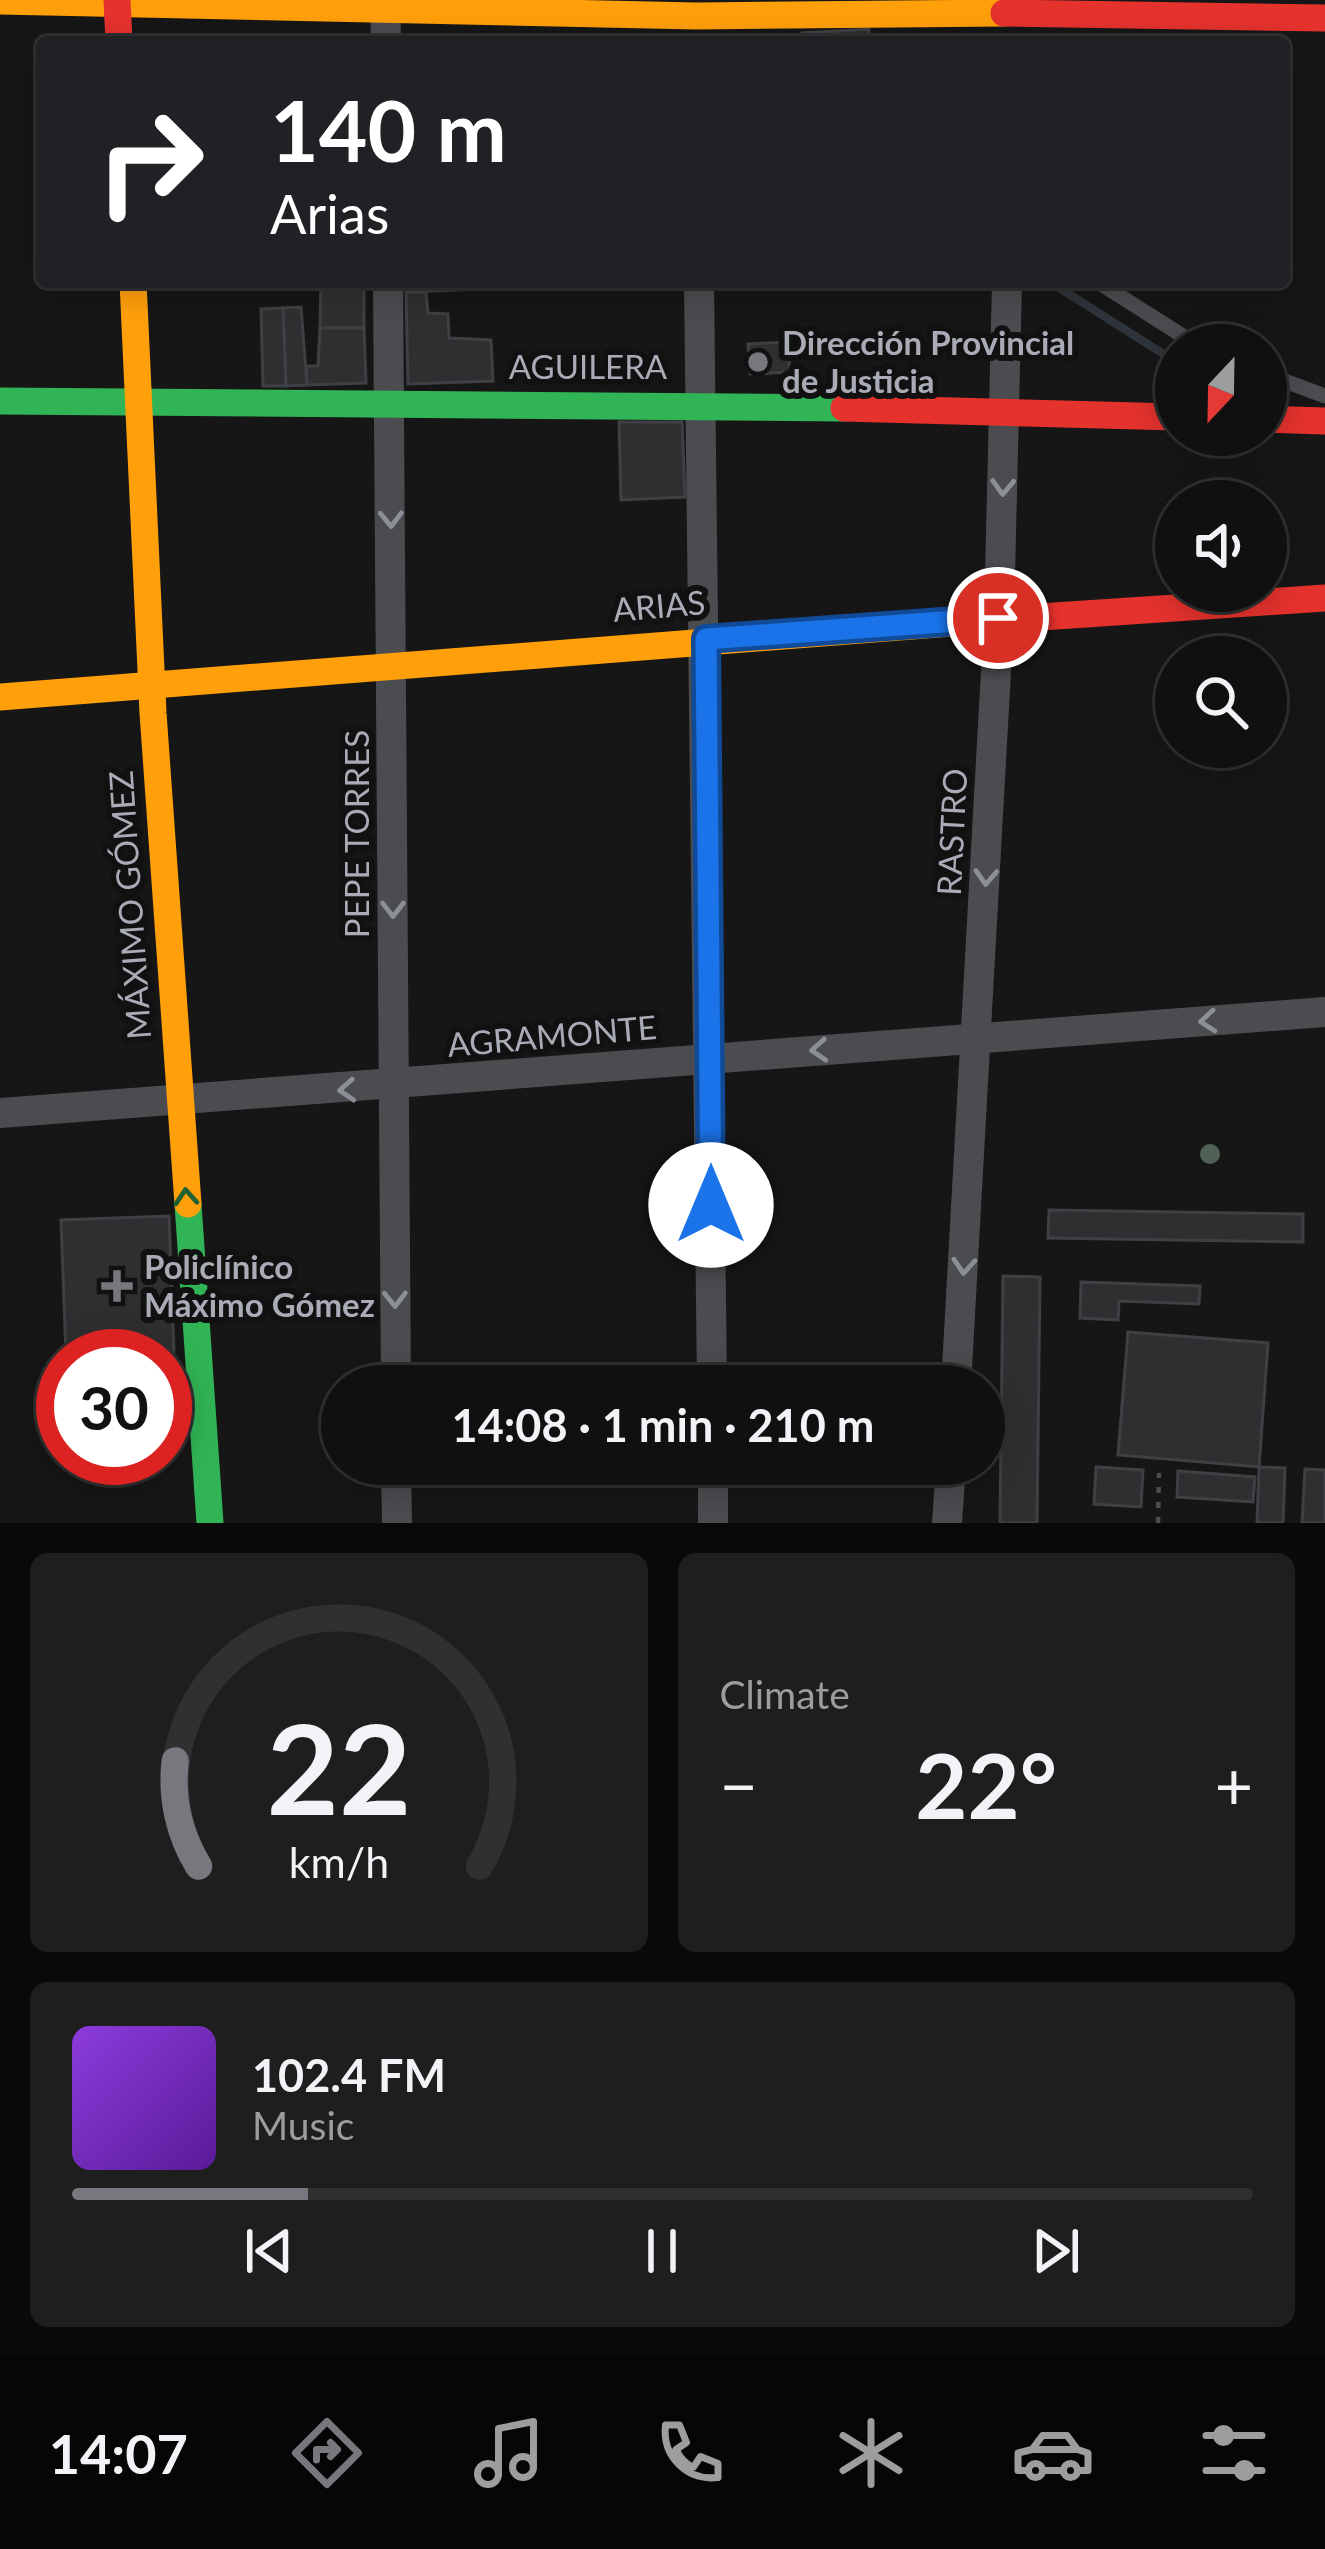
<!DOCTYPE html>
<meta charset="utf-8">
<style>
body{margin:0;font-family:Lato,sans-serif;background:#1e1e1f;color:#f1f3f6;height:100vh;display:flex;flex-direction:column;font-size:45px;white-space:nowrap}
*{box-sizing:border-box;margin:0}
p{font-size:39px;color:#9c9d9f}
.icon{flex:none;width:66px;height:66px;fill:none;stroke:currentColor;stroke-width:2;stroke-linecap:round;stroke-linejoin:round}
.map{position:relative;height:1523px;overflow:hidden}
.details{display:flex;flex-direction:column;gap:30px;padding:30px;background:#090909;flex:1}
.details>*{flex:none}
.banner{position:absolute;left:36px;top:36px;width:1254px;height:252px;border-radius:12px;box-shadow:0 6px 30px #0003,0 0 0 3px #303031;background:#202124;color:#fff;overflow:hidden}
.needle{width:78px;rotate:202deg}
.fabs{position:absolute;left:1155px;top:324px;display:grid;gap:24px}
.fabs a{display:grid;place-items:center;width:132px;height:132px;border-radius:50%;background:#101011;box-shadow:0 6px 30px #0003,0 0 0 3px #303031;font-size:60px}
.speed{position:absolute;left:36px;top:1329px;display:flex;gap:24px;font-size:60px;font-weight:700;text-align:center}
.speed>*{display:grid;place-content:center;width:156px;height:156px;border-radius:50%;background:#101011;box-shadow:0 6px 30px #0003,0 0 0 3px #303031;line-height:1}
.speed .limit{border:18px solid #d22;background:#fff;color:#111}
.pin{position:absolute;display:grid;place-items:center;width:102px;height:102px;color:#fff;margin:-51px;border:6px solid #fff;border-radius:50%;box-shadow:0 3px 12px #0007}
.me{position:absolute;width:132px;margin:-66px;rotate:0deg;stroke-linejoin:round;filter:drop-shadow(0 0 9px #0008)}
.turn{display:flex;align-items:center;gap:42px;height:252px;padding:0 36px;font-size:54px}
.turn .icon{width:156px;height:156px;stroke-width:2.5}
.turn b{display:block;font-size:84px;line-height:102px}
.big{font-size:90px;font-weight:700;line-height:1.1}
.details .card{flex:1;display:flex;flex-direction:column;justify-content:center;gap:18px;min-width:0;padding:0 42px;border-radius:18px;background:#1e1e1f}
.details .dial{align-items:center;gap:0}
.dial svg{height:312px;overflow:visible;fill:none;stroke:#303031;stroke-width:7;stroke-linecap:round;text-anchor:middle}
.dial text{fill:#f1f3f6;stroke:none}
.song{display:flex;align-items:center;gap:36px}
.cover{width:144px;height:144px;border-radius:18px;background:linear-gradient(135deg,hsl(270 70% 55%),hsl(270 70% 35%))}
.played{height:12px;border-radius:6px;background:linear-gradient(90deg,#76787e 20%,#303031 20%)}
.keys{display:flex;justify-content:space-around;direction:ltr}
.heat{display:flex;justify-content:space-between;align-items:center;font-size:66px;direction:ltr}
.details .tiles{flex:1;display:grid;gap:30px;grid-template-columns:1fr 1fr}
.card:last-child{grid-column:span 2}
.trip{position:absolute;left:321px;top:1365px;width:684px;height:120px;border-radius:60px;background:#101011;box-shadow:0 6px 30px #0003,0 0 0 3px #303031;font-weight:700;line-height:120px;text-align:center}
.tab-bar{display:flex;height:192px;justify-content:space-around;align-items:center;background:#060607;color:#9c9d9f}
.tab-bar .icon{width:84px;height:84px}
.tab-bar .selected{color:#76787e}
.tab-bar b{font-size:54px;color:#f1f3f6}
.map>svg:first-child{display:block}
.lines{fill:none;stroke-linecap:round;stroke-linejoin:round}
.stream{stroke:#2e343b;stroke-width:8}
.building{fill:#2f2f31;stroke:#3f4043;stroke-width:3}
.path{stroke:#4c4d50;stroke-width:4.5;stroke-dasharray:6 9;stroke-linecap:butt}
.lane{stroke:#4b4c4f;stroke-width:15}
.street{stroke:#4b4c4f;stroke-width:30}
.fast{stroke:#30b455;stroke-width:27}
.slow{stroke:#ff9f0a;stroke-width:27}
.jam{stroke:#e5322d;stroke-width:27}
.tree{fill:#516155}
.oneway{stroke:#8d8f97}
.oneway2{stroke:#206234}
.route-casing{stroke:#114b97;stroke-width:30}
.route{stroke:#1a73e8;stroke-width:21}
.poi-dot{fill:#76787e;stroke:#111112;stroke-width:4.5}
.labels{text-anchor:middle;stroke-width:12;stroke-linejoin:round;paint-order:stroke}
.poi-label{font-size:33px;font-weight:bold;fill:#a9acb6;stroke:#111112;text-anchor:start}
.street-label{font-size:33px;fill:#a9acb6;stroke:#111112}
</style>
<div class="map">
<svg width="1325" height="1523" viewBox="0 0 1325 1523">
<rect width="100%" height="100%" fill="#161617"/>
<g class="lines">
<!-- stream -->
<path class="stream" d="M1050,282l126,80"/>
</g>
<!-- building -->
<g class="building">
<path d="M869,29v13h-66l-1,-9z"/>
<path d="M321,282h43v46h-44z"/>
<path d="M407,282h104v6l-105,4z"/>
<path d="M406,292h20l2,21 20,1 1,24 42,2 2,41 -85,3z"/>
<path d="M301,307l6,78 -21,1 -3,-78z"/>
<path d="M283,308l3,78h-23l-2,-77z"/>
<path d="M320,328h44l2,55 -59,2 -1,-19h12z"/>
<path d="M788,342l2,30 -40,2 -2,-30z"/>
<path d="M619,422h63l3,75 -64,3z"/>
<path d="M1049,1210l254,4v28l-255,-4z"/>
<path d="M169,1216l5,136 -108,4 -5,-136z"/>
<path d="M1003,1276l37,1 -3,246h-37z"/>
<path d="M1081,1282l119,4 -1,18 -80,-3 -1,19 -38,-2z"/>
<path d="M1128,1332l140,11 -9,124 -141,-12z"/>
<path d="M1096,1467l47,3 -2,37 -47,-3z"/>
<path d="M1259,1467l26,1 -2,55h-26z"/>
<path d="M1305,1469l20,1v53h-23z"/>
<path d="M1178,1471l77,6 -2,25 -76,-5z"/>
</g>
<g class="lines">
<!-- path -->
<path class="path" d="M1158,1523l1,-50"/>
<!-- lane -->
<g class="lane">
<path d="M1098,282l99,63"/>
<path d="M1266,374l59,22"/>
</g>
<!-- street -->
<g class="street">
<path d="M385,0l1,42"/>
<path d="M388,282l8,1104"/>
<path d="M699,282l13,1104"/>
<path d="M0,1113l1325,-101"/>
<path d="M956,1386l43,-768 8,-336"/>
<path d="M396,1464l1,59"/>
<path d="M713,1464v59"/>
<path d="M947,1523l4,-59"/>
</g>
<!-- fast -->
<g class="fast">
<path d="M0,401l844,7"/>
<path d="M188,1204l22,319"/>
</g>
<!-- slow -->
<g class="slow">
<path d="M0,1l697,15 307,-3"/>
<path d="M133,282l20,431 35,491"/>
<path d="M0,697l951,-74"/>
</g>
<!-- jam -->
<g class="jam">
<path d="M117,0l2,42"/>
<path d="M1004,13l321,5"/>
<path d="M844,408l332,9"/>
<path d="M1266,419l59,2"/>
<path d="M951,623l374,-25"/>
</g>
</g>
<!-- trees -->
<circle class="tree" cx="1210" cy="1154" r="10"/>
<!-- one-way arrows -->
<defs><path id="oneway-chevron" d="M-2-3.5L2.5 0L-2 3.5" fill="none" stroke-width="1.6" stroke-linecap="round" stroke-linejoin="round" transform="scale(3)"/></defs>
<g class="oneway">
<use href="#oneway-chevron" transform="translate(1003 487) rotate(92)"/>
<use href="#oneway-chevron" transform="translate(391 519) rotate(89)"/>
<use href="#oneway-chevron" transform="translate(986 877) rotate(93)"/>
<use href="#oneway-chevron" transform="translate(393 909) rotate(90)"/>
<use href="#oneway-chevron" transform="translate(1208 1021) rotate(175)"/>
<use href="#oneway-chevron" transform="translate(819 1050) rotate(176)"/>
<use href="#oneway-chevron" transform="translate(347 1090) rotate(176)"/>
<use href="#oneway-chevron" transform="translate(964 1266) rotate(94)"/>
<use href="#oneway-chevron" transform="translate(395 1299) rotate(89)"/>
</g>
<use class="oneway2" href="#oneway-chevron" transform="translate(186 1197) rotate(-94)"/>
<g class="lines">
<defs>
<path id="route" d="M711,1205l-5,-566 292,-21"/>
</defs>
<!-- route casing -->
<use href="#route" class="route-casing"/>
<!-- route -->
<use href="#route" class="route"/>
</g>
<!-- markers -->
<g class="poi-dot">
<circle cx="758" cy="362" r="12"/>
<path d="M111 1268h12v12h12v12h-12v12h-12v-12h-12v-12h12z"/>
</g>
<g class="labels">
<!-- poi labels -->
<g class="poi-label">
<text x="782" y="355">Dirección Provincial<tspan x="782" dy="38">de Justicia</tspan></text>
<text x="144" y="1279">Policlínico<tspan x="144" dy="38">Máximo Gómez</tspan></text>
</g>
<!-- street labels -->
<g class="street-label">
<text x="588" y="379">AGUILERA</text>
<text transform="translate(659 606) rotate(-5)" y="12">ARIAS</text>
<text transform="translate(952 832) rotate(-87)" y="12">RASTRO</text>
<text transform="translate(357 834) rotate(-90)" y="12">PEPE TORRES</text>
<text transform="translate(130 905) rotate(-94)" y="12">MÁXIMO GÓMEZ</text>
<text transform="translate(552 1036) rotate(-5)" y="12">AGRAMONTE</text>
</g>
</g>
</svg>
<div class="fabs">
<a><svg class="needle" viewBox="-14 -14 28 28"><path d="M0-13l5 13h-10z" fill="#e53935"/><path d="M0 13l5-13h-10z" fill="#9c9d9f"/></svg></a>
<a><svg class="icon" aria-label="sound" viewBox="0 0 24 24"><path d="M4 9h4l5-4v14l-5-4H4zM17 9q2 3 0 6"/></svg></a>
<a><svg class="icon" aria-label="search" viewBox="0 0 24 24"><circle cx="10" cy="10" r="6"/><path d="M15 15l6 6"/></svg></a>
</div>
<div class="speed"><div class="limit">30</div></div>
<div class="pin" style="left:998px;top:618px;background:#d93025"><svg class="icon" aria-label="arrive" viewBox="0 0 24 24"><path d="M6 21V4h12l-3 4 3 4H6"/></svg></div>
<svg class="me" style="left:711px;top:1205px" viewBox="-20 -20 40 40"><circle r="19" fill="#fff"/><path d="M0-13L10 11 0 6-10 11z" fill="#1a73e8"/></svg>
<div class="trip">14:08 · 1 min · 210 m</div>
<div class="banner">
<div class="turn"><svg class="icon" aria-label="right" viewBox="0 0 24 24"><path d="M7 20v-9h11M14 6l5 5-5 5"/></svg><div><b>140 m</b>Arias</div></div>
</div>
</div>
<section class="details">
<div class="tiles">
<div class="card dial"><svg viewBox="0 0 100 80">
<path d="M14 69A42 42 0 1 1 86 69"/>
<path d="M14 69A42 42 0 0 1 8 42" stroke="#76787e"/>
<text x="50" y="56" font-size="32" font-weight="700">22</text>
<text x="50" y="72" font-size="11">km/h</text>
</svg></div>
<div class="card"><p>Climate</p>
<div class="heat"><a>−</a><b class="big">22°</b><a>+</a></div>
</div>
<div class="card">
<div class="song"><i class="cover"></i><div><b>102.4 FM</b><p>Music</p></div></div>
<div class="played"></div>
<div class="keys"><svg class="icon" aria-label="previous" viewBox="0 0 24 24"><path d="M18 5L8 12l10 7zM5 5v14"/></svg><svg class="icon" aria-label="pause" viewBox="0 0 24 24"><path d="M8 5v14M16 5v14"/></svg><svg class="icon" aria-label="next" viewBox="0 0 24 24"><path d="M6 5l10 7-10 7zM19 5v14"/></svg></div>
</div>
</div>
</section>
<nav class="tab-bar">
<b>14:07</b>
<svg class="icon selected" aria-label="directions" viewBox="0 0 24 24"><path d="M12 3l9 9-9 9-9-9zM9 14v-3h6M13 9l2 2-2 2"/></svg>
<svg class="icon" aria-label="music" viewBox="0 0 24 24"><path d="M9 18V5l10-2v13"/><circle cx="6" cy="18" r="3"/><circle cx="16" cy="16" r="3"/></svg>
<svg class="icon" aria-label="phone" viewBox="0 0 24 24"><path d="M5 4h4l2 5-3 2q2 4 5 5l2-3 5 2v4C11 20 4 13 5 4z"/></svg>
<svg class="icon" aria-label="climate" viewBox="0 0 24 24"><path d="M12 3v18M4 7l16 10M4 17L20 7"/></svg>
<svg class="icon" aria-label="car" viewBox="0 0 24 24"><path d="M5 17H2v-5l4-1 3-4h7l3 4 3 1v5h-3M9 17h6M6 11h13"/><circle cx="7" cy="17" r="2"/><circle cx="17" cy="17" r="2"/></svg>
<svg class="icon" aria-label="filters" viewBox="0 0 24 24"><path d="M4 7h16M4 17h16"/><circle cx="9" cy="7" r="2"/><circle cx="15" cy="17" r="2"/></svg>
</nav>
